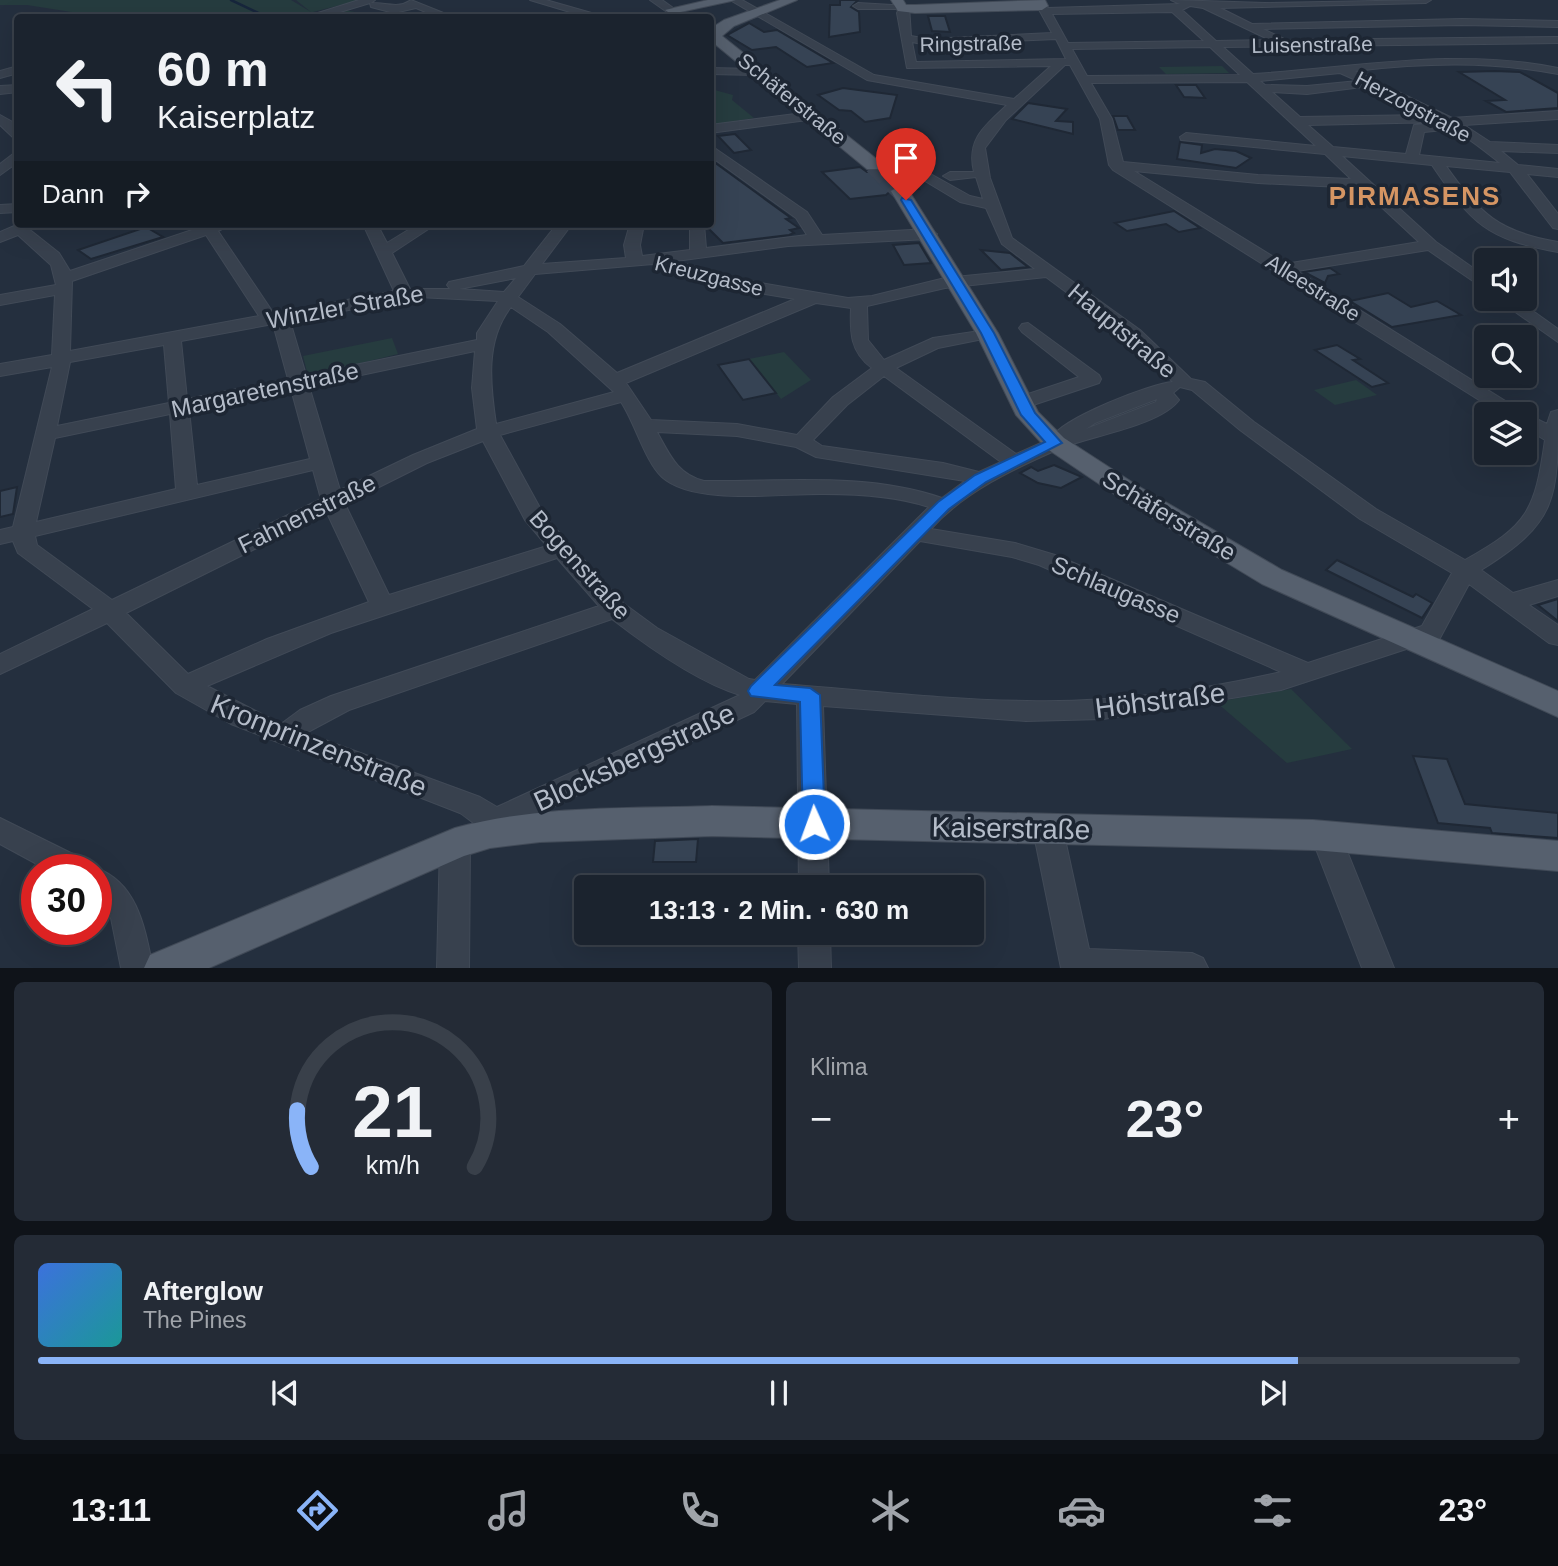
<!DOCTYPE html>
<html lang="de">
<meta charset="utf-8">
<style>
body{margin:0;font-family:Helvetica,sans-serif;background:#242b36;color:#f1f3f6;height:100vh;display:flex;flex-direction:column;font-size:26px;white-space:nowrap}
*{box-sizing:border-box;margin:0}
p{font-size:23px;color:#a0a4aa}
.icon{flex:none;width:38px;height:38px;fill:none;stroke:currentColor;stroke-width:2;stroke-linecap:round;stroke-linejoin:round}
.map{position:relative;height:968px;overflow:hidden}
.drawer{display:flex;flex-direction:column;gap:14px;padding:14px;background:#0f1319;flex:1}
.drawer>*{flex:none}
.banner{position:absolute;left:14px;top:14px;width:700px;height:214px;border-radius:7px;box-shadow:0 7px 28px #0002,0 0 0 2px #39404a;background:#1b232e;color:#f1f3f6;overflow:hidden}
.controls{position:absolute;left:1474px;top:248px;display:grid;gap:14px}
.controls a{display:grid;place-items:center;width:63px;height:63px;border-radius:7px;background:#1b232e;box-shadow:0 7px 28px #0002,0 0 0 2px #39404a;font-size:35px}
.speed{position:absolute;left:21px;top:854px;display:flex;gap:14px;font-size:35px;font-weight:700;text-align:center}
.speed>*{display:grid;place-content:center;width:91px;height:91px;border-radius:50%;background:#1b232e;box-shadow:0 7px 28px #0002,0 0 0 2px #39404a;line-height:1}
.speed .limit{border:10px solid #d22;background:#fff;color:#111}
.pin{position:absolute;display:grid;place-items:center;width:60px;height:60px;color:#fff;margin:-72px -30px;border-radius:50% 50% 50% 0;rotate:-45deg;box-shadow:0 0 7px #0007}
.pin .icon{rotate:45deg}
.me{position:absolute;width:77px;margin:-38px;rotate:358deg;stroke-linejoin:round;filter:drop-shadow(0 0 5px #0008)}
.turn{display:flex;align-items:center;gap:24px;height:147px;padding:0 28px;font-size:32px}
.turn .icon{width:91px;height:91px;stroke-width:2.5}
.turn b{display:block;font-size:49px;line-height:60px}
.then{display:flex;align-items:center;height:66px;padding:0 28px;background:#0003;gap:14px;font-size:26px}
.big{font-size:52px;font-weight:700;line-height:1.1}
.drawer .widget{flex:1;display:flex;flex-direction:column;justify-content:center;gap:10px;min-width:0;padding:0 24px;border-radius:10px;background:#242b36}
.drawer .dial{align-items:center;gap:0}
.dial svg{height:182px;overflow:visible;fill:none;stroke:#39404a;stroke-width:7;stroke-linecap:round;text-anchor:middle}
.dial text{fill:#f1f3f6;stroke:none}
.song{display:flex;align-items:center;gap:21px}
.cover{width:84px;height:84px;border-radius:10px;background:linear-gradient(135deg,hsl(220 70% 55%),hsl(180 70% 35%))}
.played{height:7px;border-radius:4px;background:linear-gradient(90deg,#8ab4f8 85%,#39404a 85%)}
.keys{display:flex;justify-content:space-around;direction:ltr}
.heat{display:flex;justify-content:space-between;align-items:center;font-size:38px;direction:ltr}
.drawer .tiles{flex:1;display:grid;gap:14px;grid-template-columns:1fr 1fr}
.widget:last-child{grid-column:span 2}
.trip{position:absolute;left:574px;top:875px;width:410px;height:70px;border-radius:7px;background:#1b232e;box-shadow:0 7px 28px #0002,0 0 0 2px #39404a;font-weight:700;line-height:70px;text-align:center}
.menu{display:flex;height:112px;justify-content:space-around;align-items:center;background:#0b0e12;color:#a0a4aa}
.menu .icon{width:49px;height:49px}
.menu .active{color:#8ab4f8}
.menu b{font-size:32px;color:#f1f3f6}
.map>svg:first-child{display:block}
.green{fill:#263c3f}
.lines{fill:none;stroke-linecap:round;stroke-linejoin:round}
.stream{stroke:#17263c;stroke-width:2.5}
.building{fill:#364354;stroke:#1f2835;stroke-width:2}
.minor-tunnel{stroke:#3a4453;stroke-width:14;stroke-dasharray:14 7;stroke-linecap:butt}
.major-tunnel{stroke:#3a4453;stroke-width:18;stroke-dasharray:18 9;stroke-linecap:butt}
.minor-casing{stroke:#414a57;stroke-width:2}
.major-casing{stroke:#414a57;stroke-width:2}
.minor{fill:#38414e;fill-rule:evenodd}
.major{fill:#56606e;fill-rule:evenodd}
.route{fill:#1a73e8;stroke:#114b97;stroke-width:2}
.labels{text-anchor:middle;stroke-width:7;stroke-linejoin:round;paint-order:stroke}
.far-street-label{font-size:21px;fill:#b4bcc9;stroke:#1d2633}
.street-label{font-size:24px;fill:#b4bcc9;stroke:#1d2633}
.far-district-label{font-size:26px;font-weight:bold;letter-spacing:2px;fill:#d59563;stroke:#1d2633}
.near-street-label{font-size:28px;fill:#b4bcc9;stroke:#1d2633}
</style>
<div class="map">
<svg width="1558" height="968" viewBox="0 0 1558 968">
<rect width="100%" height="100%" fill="#242f3e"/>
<!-- green -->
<g class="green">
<path d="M0,0h291l20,12 -15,-12h64l-47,12 10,4 21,-6 38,7h-279l-76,-12h-27z"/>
<path d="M1222,66l7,7 -63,1 -7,-7z"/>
<path d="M711,89l22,6 -1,5 22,18 -43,7z"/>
<path d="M392,338l6,16 -90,22 -5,-20z"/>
<path d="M784,352l27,28 -30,19 -32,-40z"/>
<path d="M1356,380l21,15 -42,10 -21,-15z"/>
<path d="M1291,689l61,60 -65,14 -71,-61z"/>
</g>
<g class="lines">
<!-- stream -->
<path class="stream" d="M231,0l38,18"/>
</g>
<!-- building -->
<g class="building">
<path d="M840,0h18l-7,7 8,5 1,20 -31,5 1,-32h10z"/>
<path d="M928,16h17l5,16 -18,-1z"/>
<path d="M749,23l15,9 13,-2 56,33 -26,4 -31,-20 -24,3 -25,-15z"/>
<path d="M1495,71l25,1 38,21v15l-52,4 -20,-11 19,-1 -46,-28z"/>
<path d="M1176,85h20l9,13 -21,-1z"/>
<path d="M843,88l54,7 -7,23 -25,4 -14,-11 -12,-1 -21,-15z"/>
<path d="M1028,103l39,6 -11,12 17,1v12l-61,-15z"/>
<path d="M1113,116h14l8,14h-17z"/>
<path d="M735,134l16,16 -17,3 -16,-17z"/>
<path d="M1180,142l22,3 -1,8 14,-4 21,2 15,7 -15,10 -59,-9z"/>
<path d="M714,162l77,56 -5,1 13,9 -9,2 4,3 -5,2 -66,8 -16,-16v-3h3v-61z"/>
<path d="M883,163l14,2 22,24 -8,1 -12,-6 -13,11 -36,4 -28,-27 38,-5 7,5h12z"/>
<path d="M1174,211l26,17 -21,4 -13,-8 -39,7 -12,-8z"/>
<path d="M146,227l17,10 -72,22 -13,-9z"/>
<path d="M919,243l12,20 -27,2 -11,-20z"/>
<path d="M981,250l29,3 18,14 -27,3z"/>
<path d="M1330,268l9,6 -11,2 -3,7 -21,-11z"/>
<path d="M1388,293l23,14 26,-6 24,14 -69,12 -42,-26z"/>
<path d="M1337,345l23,14 -7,1 35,23 -16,4 -57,-37z"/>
<path d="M749,359l27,34 -33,7 -25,-35z"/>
<path d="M1054,465l28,12 -21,11 -23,-5 -18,-10 11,-6 7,4z"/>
<path d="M17,487l-4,27 -13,3v-26z"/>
<path d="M1337,560l76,37 3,-3 16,9 -10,15 -96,-48z"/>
<path d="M1558,599v22l-20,-16z"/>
<path d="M1413,756l34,3 18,45 93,9v25l-66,-5 -2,-5 -52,-5z"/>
<path d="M698,839l-2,23h-43l2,-21z"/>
</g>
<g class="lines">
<!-- minor-tunnel -->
<path class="minor-tunnel" d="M905,164l17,11"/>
<!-- major-tunnel -->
<path class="major-tunnel" d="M873,165l27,26"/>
<defs>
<g id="minor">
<path d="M359,0h16l-4,3c17,0 27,6 40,-3l45,18h-16l-24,-10 -22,5 -23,-6 -1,-4 -50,15h-18z"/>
<path d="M530,0h16l63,18h-19z"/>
<path d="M650,0h12l14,10 -9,2z"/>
<path d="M730,0h12l132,75 140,24 37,-33 -144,2 -10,-55 2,-4h-41l-5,-3 5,-3 51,3 2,30 16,3 125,-6 -15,-27 5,-3 6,5 132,-4 -9,-4 94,3 166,-3 -5,3 -206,5 32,16 210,-5 96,2v6l-96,-2 -199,4 23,11 272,-3v6l-335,4 30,27c103,-6 201,-27 305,-6v6c-69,-13 -134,-11 -203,-3l97,47 106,-7v8l-94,6 26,17 68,3v8l-57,-2 17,14 40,4v8l-31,-3 31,40v15l-5,-1 -43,-56 -64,-6c34,48 53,66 112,76v10c-72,-13 -86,-28 -126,-87l-90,-9 94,86 50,35v13l-58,-40 -131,21 229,143 21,10 4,-12 7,-2c0,89 0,112 -77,160l32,23 45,-13v16l-29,9 29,20v20l-9,-2 -80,-59 -29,54 -159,52 -178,29 -77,2 -203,-15 6,181h-30l-2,-183 -32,-3 -11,11 -238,112 4,7 -5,8c-19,7 -38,-15 -55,-26l-229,-89 -55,-31 -69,-70 -107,51v-20l93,-45 -75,-56 -5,-12 -13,3v-14l13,-3 39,-160 -52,9v-12l52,-9 3,-60 -55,10v-10l56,-10 -5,-20 -33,-30 -18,7v-10l19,-8h20l-9,6 29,23 11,18 131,-44 -2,-3h33l-14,7 56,83 120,-23 -31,-67h14l10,19 31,-19h18l-44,29 18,36h40l-3,-4 2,-3 75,-16 33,-42h15l-30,40 84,-6 -2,-13 6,-21h14l-4,21 2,11 48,-6v-26h14l2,24 101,-13 -11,-17 -86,-62v-11l97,67 15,23 107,-6 8,5 -8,5 -141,7 -112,15 61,18 111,19 24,-2 73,-18 90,-9 -33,-25 -16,-36 -26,-6 -45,-27 12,-3 43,24 13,3 -7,-22 -26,3 -7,-4 7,-4h24c-8,-33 11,-46 33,-67l-140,-25zM1190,6l13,2 67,32 -54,1 -34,-31zM1172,12l32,29 -136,2 -16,-29zM1056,39l10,20 -150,3 -4,-20 15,3zM1210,47l30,28 -153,1 -15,-27zM1065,65h5l30,54 9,46 4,5 390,245h21v12l21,13c-10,71 -17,85 -80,120l-89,-51 -122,-87 -49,-40 -14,-3 -51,-49 -128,-92 -22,-60 -5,-30 21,-28zM1340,73l18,8 -51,5 -42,-1 -5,-4zM1247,82l69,64 -130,-13 -6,4 1,3 144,14 26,25 -93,-4 -135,-13 -11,-43 -21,-36zM1370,86l57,29 -127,2 -28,-25 35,2zM1440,122c22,11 41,26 60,41l-81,-8 5,-23 20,-2 2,-3 -6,-4 -26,2 -8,29 -73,-7 -25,-22zM1134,171l124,12 103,5 58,54 -134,22zM206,235l53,81 -189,35 2,-70zM653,264l82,25 60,10 -178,74 -57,-49 -42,-27 17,-23zM1046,277l82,61 45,44c-21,1 -113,37 -121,56l-36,16 -120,-86 42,-20 55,-11 3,-4 -3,-4 -60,9 -49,22 -16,-20 -1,-34 78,-18zM516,278l-12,14 -45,-3zM418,297l80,4 -21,32v7l-171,35 -16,-54zM816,303l35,5c-1,24 -1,44 21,60l-39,29 -36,38 -60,-11 -86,-4 -25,-37zM511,307l37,25 66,60 -118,32c-6,-40 -11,-84 15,-117zM273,324l15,55 -101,20 -6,-58zM164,345l5,58 -112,23 13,-64zM475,351l-3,37 5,41 -64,26 -73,35 -31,-104zM884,376l117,86 -22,10 -36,-9 -121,-17 -9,-6 34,-35zM1180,387l12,3 48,40 120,89 92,54 -30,53 -114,37 -253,-108 -40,-12 -84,-14c33,-37 84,-61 128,-80 30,-13 101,-23 120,-49l-6,-7zM291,389l19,70 -113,26 -8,-75zM1157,399l-1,3 -70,27 9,-6zM621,402c14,21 24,59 41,75 32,29 120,16 162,17 35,0 71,2 105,13l-174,173 -6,-1 -92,-51 -34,-25 -78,-86 -45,-82zM170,414l6,75 -140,33 19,-84zM657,432l80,4 59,11 20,10 149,24 -23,17c-75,-26 -159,-16 -238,-17 -27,-7 -34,-26 -47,-49zM483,441l42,79 22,26 -158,49 -44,-91 82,-41zM313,470l8,29 -209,101 -75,-55 -2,-9zM327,513l42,89 -102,37 -79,35 -62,-61zM920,541l92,16 27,8 242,107c-82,19 -170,31 -254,29 -82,-1 -165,-11 -245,-17zM557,558l42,48 -268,90 -31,14 -19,14 -74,-38 124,-53zM612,619c35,27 85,63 128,76l-243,112 -17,-10 -174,-64 43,-23z"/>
<path d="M18,66v7l-18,5v-7z"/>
<path d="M710,68l46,1 6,3 -6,3 -46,-1z"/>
<path d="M18,85v7l-18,2v-8z"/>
<path d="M811,112l4,1v6l-105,14v-8z"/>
<path d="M0,115l18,10v17l-18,-17z"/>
<path d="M17,151l1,11 -18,13v-11z"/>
<path d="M18,204v8l-18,1v-8z"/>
<path d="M1497,299h19l42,30v13z"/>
<path d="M1028,323l71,52 2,4 -2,4 -69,23h-14l-3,-4 3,-4 63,-21 -57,-45 -3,-4 3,-4z"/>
<path d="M0,818l87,43 4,9h-43l-48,-26z"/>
<path d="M1048,818l10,4 5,8 26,119 103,4 11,5 5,10h-147l-28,-138 5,-8z"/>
<path d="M1326,824l10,4 5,8 53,132h-32l-51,-132 5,-8z"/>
<path d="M455,831l10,3 5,9 -1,125h-32l3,-125 5,-9z"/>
<path d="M96,868c42,15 49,61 57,100h-32l-10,-50 -15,-20v-28h-4z"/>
<path d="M798,933h32l1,35h-32z"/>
</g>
<g id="major">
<path d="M708,0h28l-65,14 -6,-4z"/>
<path d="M780,0h17l-63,26 -12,10 157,125 2,4 -2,4h-12l-157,-129v-11l14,-9z"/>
<path d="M891,0h12l3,5h9l130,-5 3,6 -6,4 -127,3 -17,-2z"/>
<path d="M900,186l9,5 89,142 40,79 26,26 74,48 144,84 276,121v26l-296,-133 -142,-86 -74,-50 -30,-33 -40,-82 -85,-142z"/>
<path d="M712,806l601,14 245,21v30l-245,-21 -601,-14 -172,6 -50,6 -26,8 -255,112h-65l6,-13 305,-127c83,-23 172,-19 257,-22z"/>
</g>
</defs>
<!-- minor casing -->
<use href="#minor" class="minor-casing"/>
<!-- major casing -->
<use href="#major" class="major-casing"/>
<!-- minor -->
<use href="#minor" class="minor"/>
<!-- major -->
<use href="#major" class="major"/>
</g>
<!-- route -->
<path class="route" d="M902,198l9,2 83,133 41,80 27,30 -76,39 -37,27 -174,176 35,3 10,7 5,129 -3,6 -8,3 -8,-3 -3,-6 -3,-122 -49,-6 -3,-5 3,-5 187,-184 37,-27 70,-33 -24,-27 -40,-82 -80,-133z"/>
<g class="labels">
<!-- far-street labels -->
<g class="far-street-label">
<text transform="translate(971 44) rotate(-1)" y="7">Ringstraße</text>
<text transform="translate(1312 45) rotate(-1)" y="7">Luisenstraße</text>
<text transform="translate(792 99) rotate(39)" y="7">Schäferstraße</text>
<text transform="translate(1413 107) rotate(28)" y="7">Herzogstraße</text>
<text transform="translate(709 276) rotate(14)" y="7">Kreuzgasse</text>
<text transform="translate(1313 288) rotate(32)" y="7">Alleestraße</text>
</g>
<!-- street labels -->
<g class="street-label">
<text transform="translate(345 307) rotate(-10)" y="8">Winzler Straße</text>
<text transform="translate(1122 331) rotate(40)" y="8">Hauptstraße</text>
<text transform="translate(265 390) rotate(-12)" y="8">Margaretenstraße</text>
<text transform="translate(307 514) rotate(-26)" y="8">Fahnenstraße</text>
<text transform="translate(1169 516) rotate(31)" y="8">Schäferstraße</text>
<text transform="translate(580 565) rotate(48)" y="8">Bogenstraße</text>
<text transform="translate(1116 590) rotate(23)" y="8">Schlaugasse</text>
</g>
<!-- far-district labels -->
<g class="far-district-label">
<text x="1415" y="205">PIRMASENS</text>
</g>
<!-- near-street labels -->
<g class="near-street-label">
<text transform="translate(1160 700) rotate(-7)" y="10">Höhstraße</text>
<text transform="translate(319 745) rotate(22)" y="10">Kronprinzenstraße</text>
<text transform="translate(634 757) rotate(-25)" y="10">Blocksbergstraße</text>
<text transform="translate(1011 828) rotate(1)" y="10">Kaiserstraße</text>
</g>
</g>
</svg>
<div class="controls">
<a><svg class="icon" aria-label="sound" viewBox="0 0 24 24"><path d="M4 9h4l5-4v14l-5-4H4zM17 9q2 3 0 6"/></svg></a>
<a><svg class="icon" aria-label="search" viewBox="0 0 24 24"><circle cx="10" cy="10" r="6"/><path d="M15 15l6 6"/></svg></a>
<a><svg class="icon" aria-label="layers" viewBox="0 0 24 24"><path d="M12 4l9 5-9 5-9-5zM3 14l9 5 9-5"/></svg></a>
</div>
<div class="speed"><div class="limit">30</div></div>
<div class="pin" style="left:906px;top:200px;background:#d93025"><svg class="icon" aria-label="arrive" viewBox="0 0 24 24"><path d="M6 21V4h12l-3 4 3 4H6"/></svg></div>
<svg class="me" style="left:814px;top:824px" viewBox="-20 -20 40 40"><circle r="17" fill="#1a73e8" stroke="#fff" stroke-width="3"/><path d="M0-11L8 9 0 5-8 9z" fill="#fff"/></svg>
<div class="trip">13:13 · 2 Min. · 630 m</div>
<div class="banner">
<div class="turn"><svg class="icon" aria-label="left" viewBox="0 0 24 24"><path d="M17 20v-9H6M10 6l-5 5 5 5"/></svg><div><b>60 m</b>Kaiserplatz</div></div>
<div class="then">Dann<svg class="icon" aria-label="right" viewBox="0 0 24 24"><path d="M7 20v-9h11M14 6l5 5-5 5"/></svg></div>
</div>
</div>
<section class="drawer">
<div class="tiles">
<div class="widget dial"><svg viewBox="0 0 100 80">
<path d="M14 69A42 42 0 1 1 86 69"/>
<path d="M14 69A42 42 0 0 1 8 44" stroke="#8ab4f8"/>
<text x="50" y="56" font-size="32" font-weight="700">21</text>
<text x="50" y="72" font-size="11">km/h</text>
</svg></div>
<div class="widget"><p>Klima</p>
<div class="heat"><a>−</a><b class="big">23°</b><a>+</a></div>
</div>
<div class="widget">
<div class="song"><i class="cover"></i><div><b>Afterglow</b><p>The Pines</p></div></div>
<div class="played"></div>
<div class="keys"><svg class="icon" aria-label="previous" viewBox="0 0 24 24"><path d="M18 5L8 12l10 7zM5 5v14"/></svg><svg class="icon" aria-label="pause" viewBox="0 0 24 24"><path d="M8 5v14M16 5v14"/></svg><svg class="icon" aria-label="next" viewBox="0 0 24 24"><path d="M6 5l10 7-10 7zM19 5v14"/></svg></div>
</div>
</div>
</section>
<nav class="menu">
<b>13:11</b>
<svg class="icon active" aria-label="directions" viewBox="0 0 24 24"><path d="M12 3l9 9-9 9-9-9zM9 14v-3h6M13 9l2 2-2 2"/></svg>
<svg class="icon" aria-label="music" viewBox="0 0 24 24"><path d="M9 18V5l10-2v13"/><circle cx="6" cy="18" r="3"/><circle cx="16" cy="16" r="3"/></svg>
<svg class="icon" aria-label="phone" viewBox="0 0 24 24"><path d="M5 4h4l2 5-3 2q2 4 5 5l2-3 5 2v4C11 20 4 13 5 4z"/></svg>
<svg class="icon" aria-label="climate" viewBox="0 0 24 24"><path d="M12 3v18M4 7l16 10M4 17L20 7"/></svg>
<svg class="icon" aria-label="car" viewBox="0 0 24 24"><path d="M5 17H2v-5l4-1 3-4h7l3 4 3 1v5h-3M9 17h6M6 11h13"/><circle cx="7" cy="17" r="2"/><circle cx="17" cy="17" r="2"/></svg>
<svg class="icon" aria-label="filters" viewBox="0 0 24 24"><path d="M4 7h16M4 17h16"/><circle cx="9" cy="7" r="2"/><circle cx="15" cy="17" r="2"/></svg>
<b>23°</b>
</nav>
